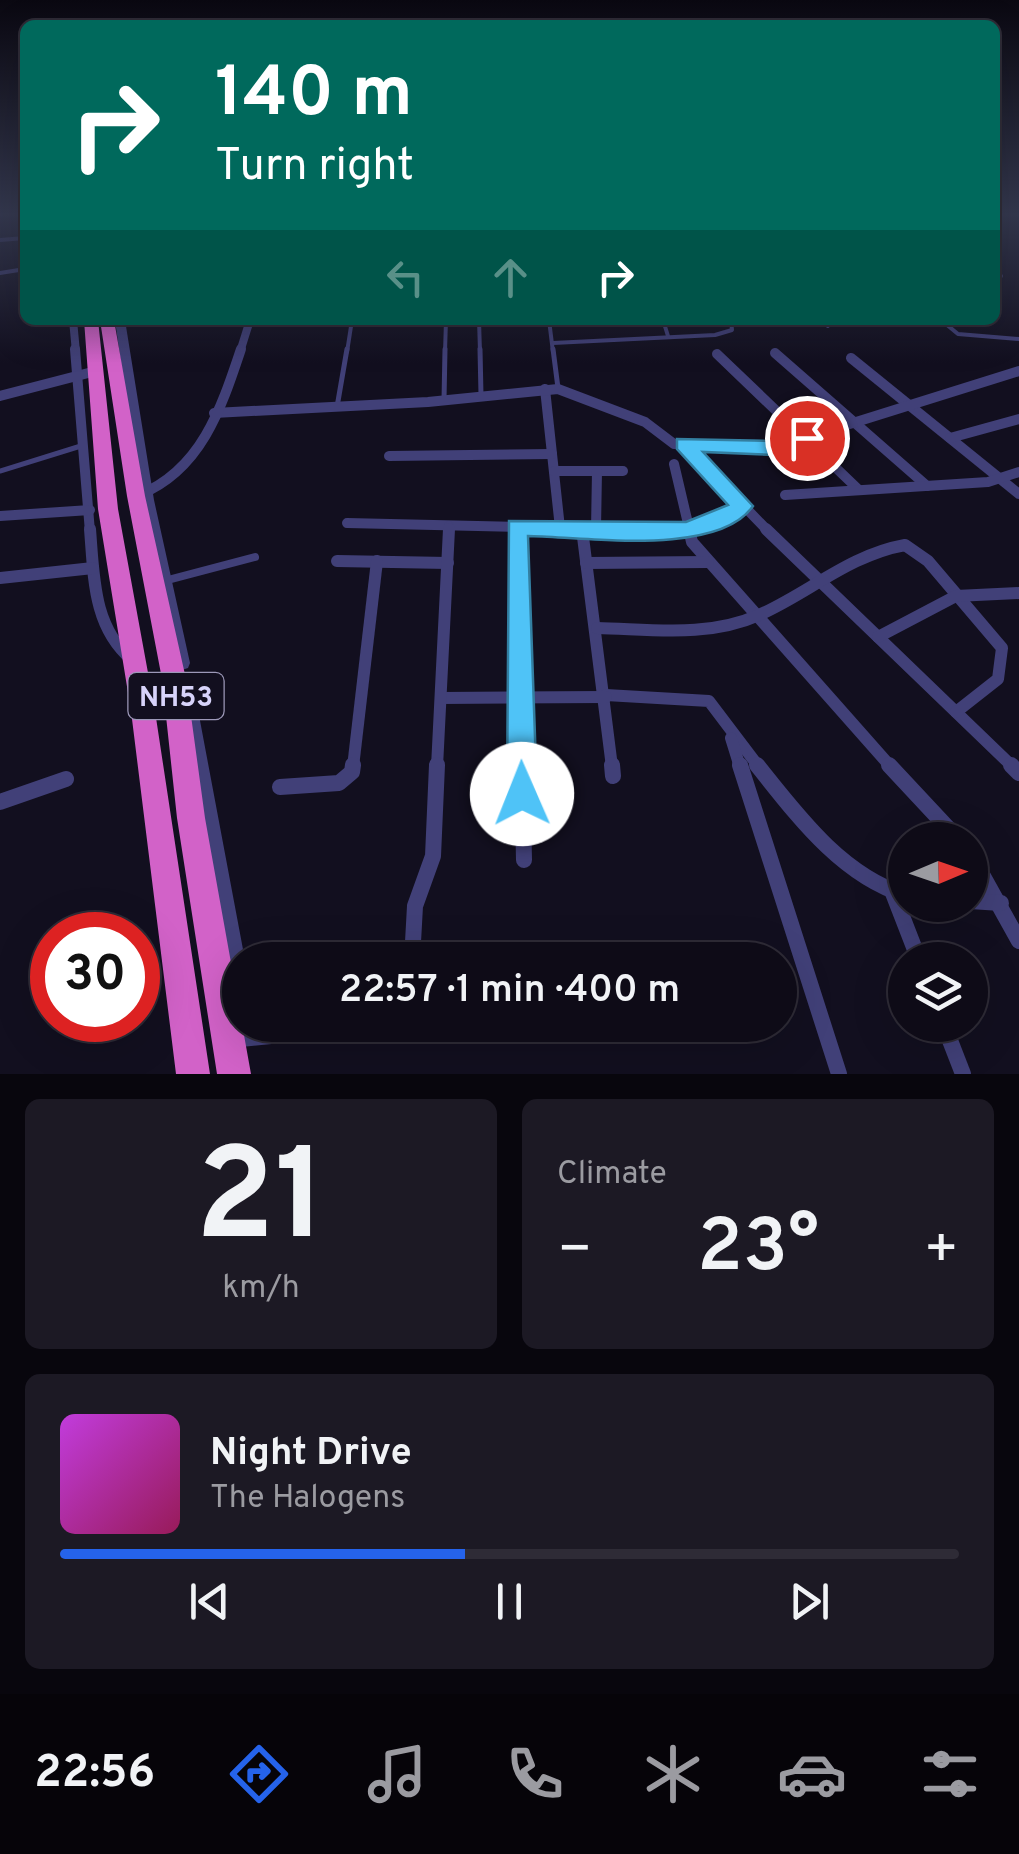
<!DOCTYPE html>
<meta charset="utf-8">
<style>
body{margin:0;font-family:Overpass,sans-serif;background:#1c1924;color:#f1f3f6;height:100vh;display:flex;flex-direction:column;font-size:38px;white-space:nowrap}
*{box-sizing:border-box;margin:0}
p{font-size:32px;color:#9b9ba1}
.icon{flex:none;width:55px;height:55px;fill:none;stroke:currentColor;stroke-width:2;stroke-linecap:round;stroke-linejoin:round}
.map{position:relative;height:1074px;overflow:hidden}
.side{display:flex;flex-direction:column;gap:25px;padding:25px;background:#08060d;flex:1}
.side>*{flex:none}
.guide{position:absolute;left:20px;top:20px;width:980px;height:305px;border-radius:15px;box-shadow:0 10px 40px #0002,0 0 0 2px #2e2b36;background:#00695c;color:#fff;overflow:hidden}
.needle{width:65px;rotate:88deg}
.fabs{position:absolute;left:888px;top:822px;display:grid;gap:20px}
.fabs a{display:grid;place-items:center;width:100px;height:100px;border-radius:50%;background:#0e0b17;box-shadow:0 10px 40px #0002,0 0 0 2px #2e2b36;font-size:50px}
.speed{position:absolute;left:30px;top:912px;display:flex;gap:20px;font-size:50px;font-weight:700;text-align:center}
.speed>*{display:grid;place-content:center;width:130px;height:130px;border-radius:50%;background:#0e0b17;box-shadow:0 10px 40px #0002,0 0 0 2px #2e2b36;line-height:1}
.speed .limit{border:15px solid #d22;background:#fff;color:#111}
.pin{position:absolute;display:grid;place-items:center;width:85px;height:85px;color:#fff;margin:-42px;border:5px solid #fff;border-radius:50%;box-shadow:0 2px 10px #0007}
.me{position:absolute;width:110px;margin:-55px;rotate:359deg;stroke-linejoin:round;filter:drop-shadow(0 0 8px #0008)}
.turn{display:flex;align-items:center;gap:35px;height:210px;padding:0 30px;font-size:45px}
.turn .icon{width:130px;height:130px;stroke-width:2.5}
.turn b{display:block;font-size:70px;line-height:85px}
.lanes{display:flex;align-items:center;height:95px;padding:0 30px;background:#0003;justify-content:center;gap:50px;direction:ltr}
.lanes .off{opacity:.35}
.big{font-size:75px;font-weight:600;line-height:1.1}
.side .tile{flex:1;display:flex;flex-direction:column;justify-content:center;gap:15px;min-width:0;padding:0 35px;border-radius:15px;background:#1c1924}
.side .dial{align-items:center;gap:0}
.dial b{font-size:130px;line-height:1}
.song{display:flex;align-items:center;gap:30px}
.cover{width:120px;height:120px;border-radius:15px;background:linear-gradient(135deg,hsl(290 70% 55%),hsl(330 70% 35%))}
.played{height:10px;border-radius:5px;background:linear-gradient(90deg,#2563eb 45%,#2e2b36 45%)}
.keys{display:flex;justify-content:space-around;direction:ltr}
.heat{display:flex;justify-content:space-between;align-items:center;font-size:55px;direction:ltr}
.side .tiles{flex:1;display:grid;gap:25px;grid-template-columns:1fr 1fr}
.tile:last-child{grid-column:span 2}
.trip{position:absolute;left:222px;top:942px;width:575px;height:100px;border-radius:50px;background:#0e0b17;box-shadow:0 10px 40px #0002,0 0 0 2px #2e2b36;font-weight:600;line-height:100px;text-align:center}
.tab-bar{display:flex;height:160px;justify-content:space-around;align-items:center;background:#060409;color:#9b9ba1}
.tab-bar .icon{width:70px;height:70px}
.tab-bar .current{color:#2563eb}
.tab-bar b{font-size:45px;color:#f1f3f6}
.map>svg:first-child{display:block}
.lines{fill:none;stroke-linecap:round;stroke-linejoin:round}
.service-far2{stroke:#414078;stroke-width:4}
.service-far1{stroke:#414078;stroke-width:5}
.service{stroke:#414078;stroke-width:8}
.minor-far3{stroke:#414078;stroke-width:8}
.minor-far2{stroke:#414078;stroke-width:10}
.minor-far1{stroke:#414078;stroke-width:12}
.minor{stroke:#414078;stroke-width:16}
.tertiary{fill:#414078;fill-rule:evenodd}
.trunk{fill:#d262c8;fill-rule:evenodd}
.route{fill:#4fc3f7;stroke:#337fa1;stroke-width:2.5}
.labels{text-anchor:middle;stroke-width:10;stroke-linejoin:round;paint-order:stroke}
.shield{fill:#120f1f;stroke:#9c98b8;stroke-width:2.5}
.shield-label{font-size:28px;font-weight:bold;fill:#d7d3fa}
</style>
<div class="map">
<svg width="1019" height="1074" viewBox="0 0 1019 1074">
<rect width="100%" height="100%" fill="#120f1f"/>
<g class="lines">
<!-- service-far2 -->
<g class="service-far2">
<path d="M0,240l25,-2"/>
<path d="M0,273l25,-4"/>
<path d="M995,276h6"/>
<path d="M479,320l1,32"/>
<path d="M549,320l4,32"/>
<path d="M663,320l5,16"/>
<path d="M825,320l3,6"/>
<path d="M941,320l17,14 61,5"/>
<path d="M553,343l162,-8 17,-5 -1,-10"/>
<path d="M347,352l5,-32"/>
<path d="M445,352l1,-32"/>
</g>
<!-- service-far1 -->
<g class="service-far1">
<path d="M480,349l1,46"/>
<path d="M553,349l5,39"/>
<path d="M444,400l1,-51"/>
<path d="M337,407l10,-58"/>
<path d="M0,471l84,-26"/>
</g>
<!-- service -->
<path class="service" d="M164,581l91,-24"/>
<!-- minor-far3 -->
<g class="minor-far3">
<path d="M73,320l3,32"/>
<path d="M240,352l10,-32"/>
</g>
<!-- minor-far2 -->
<g class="minor-far2">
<path d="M75,349l15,183"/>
<path d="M775,353l152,133"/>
<path d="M717,354l142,136"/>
<path d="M851,358l168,136"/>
<path d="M545,389l15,139"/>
<path d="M0,396l96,-25"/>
<path d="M214,413l214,-11 130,-13 87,33 29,22 99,4 246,-77"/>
<path d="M950,438l69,-19"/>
<path d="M684,444l85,88"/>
<path d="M389,456l163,-2"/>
<path d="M674,464l16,68"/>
<path d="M554,471h69"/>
<path d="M139,495c62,-25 82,-86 102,-146"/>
<path d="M785,495l203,-13 31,-10"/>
<path d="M0,516l90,-6"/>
<path d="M347,523l340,8 35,-11 20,-14"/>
<path d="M517,528v4"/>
<path d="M596,529l1,-58"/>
<path d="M449,532v-6"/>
</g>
<!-- minor-far1 -->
<g class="minor-far1">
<path d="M90,529c4,49 3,98 42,131"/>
<path d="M517,529l5,238"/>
<path d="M582,529l30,238"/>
<path d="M620,529h72"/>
<path d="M689,529l3,13 199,225"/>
<path d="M766,529l247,238"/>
<path d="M337,561l111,2"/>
<path d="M586,563l122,-1"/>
<path d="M0,578l93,-10"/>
<path d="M597,628c53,1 111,10 162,-13 50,-22 90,-60 146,-70l23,16 74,87 -4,31 -42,33"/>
<path d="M878,637l78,-41 63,-3"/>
<path d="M606,695l103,6 50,66"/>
<path d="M441,698l165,-1"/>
<path d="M731,738l9,29"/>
<path d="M353,767l24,-206"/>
<path d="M437,767l12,-238"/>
</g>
<!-- minor -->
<g class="minor">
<path d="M522,765l2,95"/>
<path d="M612,765l1,11"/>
<path d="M740,765l99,309"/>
<path d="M757,765c40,50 84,110 148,130"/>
<path d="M889,765l70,75"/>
<path d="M1011,765l8,8"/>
<path d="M280,787l59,-4 13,-11 1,-7"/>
<path d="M0,802l66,-23"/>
<path d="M970,853l49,88"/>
<path d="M893,893l26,67"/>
<path d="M970,901l31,2"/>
<path d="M412,960l3,-54 18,-50 4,-91"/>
<path d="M944,1025l19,49"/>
<path d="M231,1040l150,-15"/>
</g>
<!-- tertiary -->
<g class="tertiary">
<path d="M115,320h10l29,180 36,163 -2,5 -6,2 -6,-2 -2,-5 -34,-163z"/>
<path d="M187,686l6,3 2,5 50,266h-5v41l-8,-3 -3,-8 -50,-296 2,-5z"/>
</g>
<!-- trunk -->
<g class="trunk">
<path d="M84,320h14l20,189 37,202 55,363h-34l-45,-363 -33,-202z"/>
<path d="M100,320h14l31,176 41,183 19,139 46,256h-34l-40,-256 -15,-139 -35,-183z"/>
</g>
</g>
<!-- sky -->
<linearGradient id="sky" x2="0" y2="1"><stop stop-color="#0a0811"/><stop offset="0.59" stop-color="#33374d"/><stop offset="1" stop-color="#33374d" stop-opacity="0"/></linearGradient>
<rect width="1019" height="363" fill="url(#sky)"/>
<!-- route -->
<path class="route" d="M807,431l7,2v10l-41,12 -70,-3 50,54c-35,51 -169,31 -225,30l9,258 -4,11 -11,5 -10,-5 -5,-11 2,-273 177,1 42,-17 -51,-56v-10l96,2z"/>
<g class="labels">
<!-- shield labels -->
<rect class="shield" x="128.5" y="673" width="95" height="46" rx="8"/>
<g class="shield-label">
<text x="176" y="706">NH53</text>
</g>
</g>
</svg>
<div class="fabs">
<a><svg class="needle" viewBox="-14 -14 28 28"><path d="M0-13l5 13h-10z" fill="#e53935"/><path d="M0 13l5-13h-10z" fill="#9b9ba1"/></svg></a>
<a><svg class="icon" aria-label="layers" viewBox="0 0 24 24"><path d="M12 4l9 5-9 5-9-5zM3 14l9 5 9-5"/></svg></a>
</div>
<div class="speed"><div class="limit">30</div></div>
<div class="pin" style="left:807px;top:438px;background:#d93025"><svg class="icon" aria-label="arrive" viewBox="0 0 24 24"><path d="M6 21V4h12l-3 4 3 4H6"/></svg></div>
<svg class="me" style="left:522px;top:794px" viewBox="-20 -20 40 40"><circle r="19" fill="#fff"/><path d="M0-13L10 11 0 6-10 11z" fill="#4fc3f7"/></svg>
<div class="trip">22:57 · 1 min · 400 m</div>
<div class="guide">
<div class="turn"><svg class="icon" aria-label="right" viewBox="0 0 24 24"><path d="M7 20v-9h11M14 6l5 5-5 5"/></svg><div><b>140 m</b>Turn right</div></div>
<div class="lanes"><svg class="icon off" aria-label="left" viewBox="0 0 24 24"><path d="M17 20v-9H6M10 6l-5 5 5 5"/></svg><svg class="icon off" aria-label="ahead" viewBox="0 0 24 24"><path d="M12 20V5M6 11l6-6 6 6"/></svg><svg class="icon" aria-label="right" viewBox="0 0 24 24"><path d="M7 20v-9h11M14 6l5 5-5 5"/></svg></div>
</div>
</div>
<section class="side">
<div class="tiles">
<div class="tile dial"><b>21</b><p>km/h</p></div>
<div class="tile"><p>Climate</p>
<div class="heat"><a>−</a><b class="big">23°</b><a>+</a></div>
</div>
<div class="tile">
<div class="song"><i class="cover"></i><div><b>Night Drive</b><p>The Halogens</p></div></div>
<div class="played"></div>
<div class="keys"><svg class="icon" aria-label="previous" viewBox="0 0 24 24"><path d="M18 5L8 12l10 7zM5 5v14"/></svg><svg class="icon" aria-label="pause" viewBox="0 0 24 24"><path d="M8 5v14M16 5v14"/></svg><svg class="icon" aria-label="next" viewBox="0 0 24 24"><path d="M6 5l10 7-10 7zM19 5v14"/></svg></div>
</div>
</div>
</section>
<nav class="tab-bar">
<b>22:56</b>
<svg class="icon current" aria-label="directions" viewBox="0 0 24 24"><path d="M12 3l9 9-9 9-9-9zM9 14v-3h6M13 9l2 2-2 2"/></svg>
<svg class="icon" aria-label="music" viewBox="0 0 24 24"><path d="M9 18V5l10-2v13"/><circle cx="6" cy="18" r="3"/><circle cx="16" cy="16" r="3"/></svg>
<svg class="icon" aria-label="phone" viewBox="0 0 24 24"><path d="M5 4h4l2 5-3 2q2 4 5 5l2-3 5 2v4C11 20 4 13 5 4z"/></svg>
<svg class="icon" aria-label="climate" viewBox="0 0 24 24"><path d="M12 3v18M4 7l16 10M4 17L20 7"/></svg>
<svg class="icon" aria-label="car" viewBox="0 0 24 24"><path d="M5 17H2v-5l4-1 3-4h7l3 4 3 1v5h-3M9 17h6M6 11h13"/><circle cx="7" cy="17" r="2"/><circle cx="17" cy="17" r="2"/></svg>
<svg class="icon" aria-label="filters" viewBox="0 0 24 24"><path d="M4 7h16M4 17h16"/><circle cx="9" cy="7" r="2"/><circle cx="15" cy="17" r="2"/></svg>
</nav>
